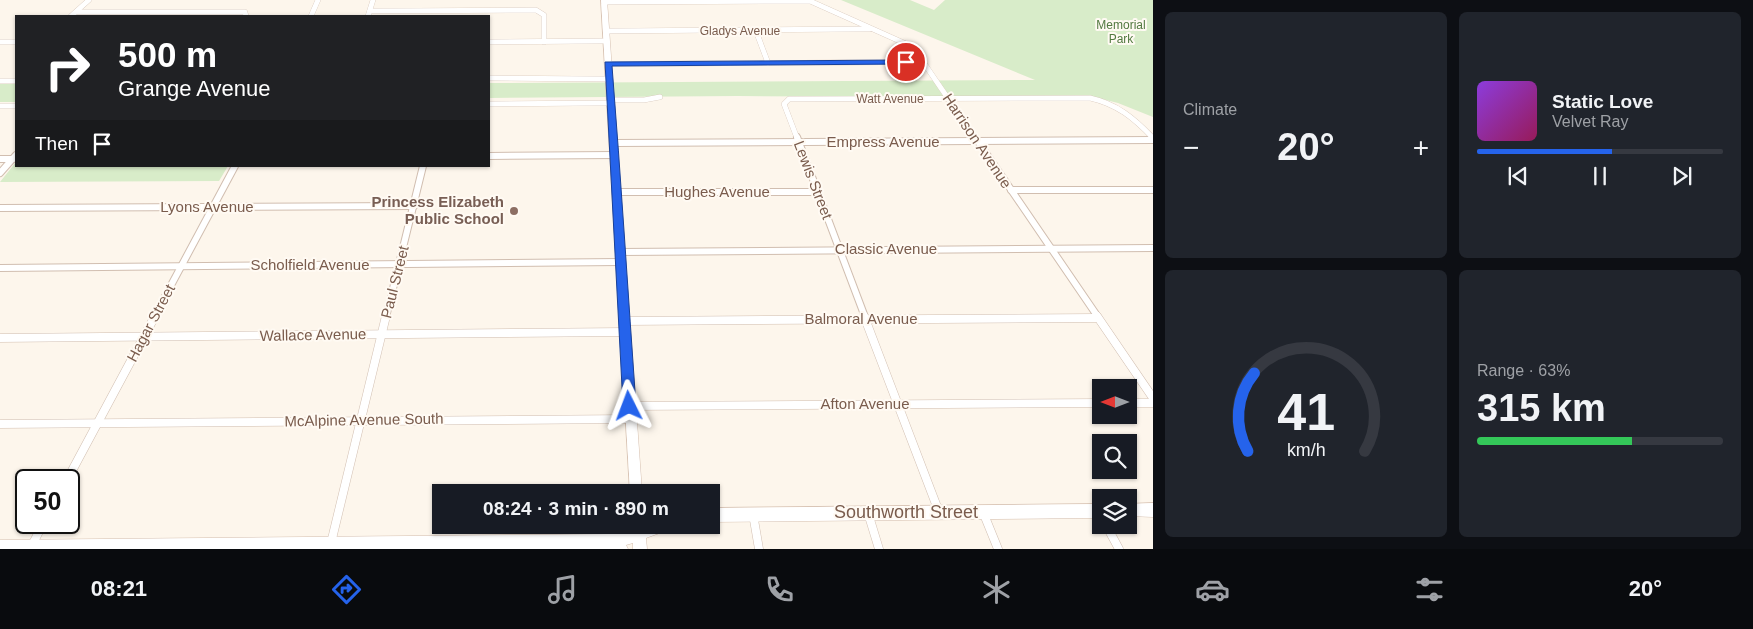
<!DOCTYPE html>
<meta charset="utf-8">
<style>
body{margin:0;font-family:Helvetica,sans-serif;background:#20242c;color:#f1f3f6;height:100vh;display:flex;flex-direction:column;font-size:19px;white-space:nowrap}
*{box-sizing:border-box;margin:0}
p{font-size:16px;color:#9ea1a6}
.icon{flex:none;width:28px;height:28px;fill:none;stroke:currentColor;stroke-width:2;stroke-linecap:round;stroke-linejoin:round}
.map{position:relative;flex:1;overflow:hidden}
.side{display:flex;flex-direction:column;gap:12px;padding:12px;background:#0d0f14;width:600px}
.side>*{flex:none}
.banner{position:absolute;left:15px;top:15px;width:475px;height:152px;border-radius:0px;box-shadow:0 1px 4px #0004;background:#202124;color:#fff;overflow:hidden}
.needle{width:32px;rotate:270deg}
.buttons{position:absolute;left:1092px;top:379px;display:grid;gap:10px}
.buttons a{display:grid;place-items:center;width:45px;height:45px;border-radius:0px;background:#171b24;box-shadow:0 1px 4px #0004;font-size:25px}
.speed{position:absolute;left:15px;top:469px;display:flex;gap:10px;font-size:25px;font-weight:700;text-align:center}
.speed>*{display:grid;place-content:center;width:65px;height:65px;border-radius:50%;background:#171b24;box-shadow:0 1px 4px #0004;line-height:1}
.speed .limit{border:2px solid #111;border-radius:8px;background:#fff;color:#111}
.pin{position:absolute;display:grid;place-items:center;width:42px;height:42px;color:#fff;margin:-21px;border:2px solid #fff;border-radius:50%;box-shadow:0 1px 5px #0007}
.me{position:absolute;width:55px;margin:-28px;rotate:357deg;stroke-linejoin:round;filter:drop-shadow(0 0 4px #0008)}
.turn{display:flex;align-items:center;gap:18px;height:105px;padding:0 20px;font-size:22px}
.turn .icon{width:65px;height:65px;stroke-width:2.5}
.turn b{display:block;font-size:35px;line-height:42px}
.then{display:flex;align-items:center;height:48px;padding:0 20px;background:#0003;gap:10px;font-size:19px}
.big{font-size:38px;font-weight:600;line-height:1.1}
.side .widget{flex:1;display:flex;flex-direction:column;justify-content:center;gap:8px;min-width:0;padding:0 18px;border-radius:8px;background:#20242c}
.side .dial{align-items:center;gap:0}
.dial svg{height:130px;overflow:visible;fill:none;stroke:#363941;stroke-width:7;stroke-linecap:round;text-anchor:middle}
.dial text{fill:#f1f3f6;stroke:none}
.song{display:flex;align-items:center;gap:15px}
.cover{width:60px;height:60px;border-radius:8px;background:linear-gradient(135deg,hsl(270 70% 55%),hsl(330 70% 35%))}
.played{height:5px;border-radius:2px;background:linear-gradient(90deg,#2563eb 55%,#363941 55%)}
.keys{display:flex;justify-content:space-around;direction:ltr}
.heat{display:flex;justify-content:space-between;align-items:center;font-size:28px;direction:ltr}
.charge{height:8px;border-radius:4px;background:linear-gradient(90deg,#34c759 63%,#363941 0)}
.side .tiles{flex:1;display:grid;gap:12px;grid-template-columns:repeat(2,1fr)}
.trip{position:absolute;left:432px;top:484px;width:288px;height:50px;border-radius:0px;background:#171b24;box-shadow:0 1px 4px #0004;font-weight:600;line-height:50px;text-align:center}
.tab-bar{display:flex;height:80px;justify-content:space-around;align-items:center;background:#090b0e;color:#9ea1a6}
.tab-bar .icon{width:35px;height:35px}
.tab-bar .current{color:#2563eb}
.tab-bar b{font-size:22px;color:#f1f3f6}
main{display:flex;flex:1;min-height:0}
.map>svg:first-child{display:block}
.green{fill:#d8ecc9}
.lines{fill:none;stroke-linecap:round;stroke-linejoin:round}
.minor-far2-casing{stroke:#d1beb0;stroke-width:5.5}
.minor-far1-casing{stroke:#d1beb0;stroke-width:8}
.minor-casing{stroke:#d1beb0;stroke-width:9}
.secondary-casing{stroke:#d6c0b0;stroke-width:1}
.minor-far2{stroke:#fff;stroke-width:5}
.minor-far1{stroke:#fff;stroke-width:6}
.minor{stroke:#fff;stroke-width:8}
.secondary{fill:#fff;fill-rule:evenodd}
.route{fill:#2563eb;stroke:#184099}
.education-dot{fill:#8d6e63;stroke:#fffaf3;stroke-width:2}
.labels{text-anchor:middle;stroke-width:4;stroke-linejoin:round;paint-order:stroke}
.far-park-label{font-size:12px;fill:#537a41;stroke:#fffaf3}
.far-street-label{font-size:12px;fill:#7a5c4d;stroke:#fffaf3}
.street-label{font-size:15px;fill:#7a5c4d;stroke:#fffaf3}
.education-label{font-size:15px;font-weight:bold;fill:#785e54;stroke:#fffaf3;text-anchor:end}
.near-street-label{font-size:18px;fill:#7a5c4d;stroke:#fffaf3}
</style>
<main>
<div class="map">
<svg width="1153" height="549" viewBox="0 0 1153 549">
<rect width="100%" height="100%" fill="#fdf6ec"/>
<!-- green -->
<g class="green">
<path d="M841,0h69l24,10 11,-10h208v117l-35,-14 -20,-5 -360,-2 -249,2v-15l546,-3z"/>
<rect x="0" y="84" width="16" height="18"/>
<path d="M16,162v4h212l-9,15 -219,1z"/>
</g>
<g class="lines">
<defs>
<g id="minor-far2">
<path d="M604,2l206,-1 103,46 62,91"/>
<path d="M370,11l166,-1 8,5v27"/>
<path d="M76,12h169l1,4"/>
<path d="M71,16l18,-16"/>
<path d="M311,16l7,-16"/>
<path d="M368,16l5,-16"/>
<path d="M606,31l264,-2"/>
<path d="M756,31l12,32"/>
<path d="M0,42h16"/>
<path d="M489,42l117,-1"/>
<path d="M608,64l315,-2"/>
<path d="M489,78l119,1"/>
<path d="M0,81h16"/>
<path d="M610,100h34l16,-3"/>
<path d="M489,104l121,-1"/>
<path d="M0,106h16"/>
<path d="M797,138l-13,-34 5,-5 301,-1c27,6 44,20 63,40"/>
</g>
<g id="minor-far1">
<path d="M797,137l68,180"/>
<path d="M975,137l123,180"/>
<path d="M614,143l539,-3"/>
<path d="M489,156l125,-1"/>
<path d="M0,159h13"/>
<path d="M0,173l16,-18"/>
<path d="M1011,190h142"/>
<path d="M617,192h201"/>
<path d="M0,208l414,-2"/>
<path d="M620,252l533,-4"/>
<path d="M0,268l620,-6"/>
<path d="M154,317l81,-151"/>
<path d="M386,317l37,-151"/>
</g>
<g id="minor">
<path d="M864,316l75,196"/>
<path d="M1097,316l56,82"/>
<path d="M624,321l473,-3"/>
<path d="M0,338l625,-6"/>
<path d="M1129,403h24"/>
<path d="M629,406l472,-3"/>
<path d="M0,424l630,-5"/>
<path d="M67,480l88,-164"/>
<path d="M983,512l15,37"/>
<path d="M868,513l11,36"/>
<path d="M753,514l6,35"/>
<path d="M1106,525l13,24"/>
<path d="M331,543l55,-227"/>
<path d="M30,549l14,-27"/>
</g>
<g id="secondary">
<path d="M601,0h6l35,492h-12z"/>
<path d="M1153,503v14l-24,-1v-12z"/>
<path d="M1101,504v14l-390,4v-14z"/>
<path d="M631,525h39l-2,5 -22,8 1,11h-14v-6l-7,2 2,4h-628v-9l609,-6 23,-4z"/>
</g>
</defs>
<!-- minor-far2 casing -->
<use href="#minor-far2" class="minor-far2-casing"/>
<!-- minor-far1 casing -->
<use href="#minor-far1" class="minor-far1-casing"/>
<!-- minor casing -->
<use href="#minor" class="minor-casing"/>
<!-- secondary casing -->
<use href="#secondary" class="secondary-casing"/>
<!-- minor-far2 -->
<use href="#minor-far2" class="minor-far2"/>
<!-- minor-far1 -->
<use href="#minor-far1" class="minor-far1"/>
<!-- minor -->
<use href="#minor" class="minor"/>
<!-- secondary -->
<use href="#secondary" class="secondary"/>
</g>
<!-- route -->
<path class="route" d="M906,60l3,1v3l-297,2c9,113 16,227 24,340l-2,5 -5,1 -4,-1 -2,-5 -18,-344z"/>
<!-- markers -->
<circle class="education-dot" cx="514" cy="211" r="5"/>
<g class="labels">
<!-- far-park labels -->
<g class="far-park-label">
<text x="1121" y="29">Memorial<tspan x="1121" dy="14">Park</tspan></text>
</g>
<!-- far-street labels -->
<g class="far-street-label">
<text x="740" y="35">Gladys Avenue</text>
<text x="890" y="103">Watt Avenue</text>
</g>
<!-- street labels -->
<g class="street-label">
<text transform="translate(977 141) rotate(56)" y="5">Harrison Avenue</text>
<text x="883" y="147">Empress Avenue</text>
<text transform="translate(813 180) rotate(69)" y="5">Lewis Street</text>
<text x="717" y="197">Hughes Avenue</text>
<text x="207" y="212">Lyons Avenue</text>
<text x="886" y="254">Classic Avenue</text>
<text x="310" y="270">Scholfield Avenue</text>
<text transform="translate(395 282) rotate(-76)" y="5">Paul Street</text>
<text x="861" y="324">Balmoral Avenue</text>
<text transform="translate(151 323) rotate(-62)" y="5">Hagar Street</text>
<text transform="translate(313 335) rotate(-1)" y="5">Wallace Avenue</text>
<text x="865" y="409">Afton Avenue</text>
<text transform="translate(364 420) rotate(-1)" y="5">McAlpine Avenue South</text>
</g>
<!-- education labels -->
<g class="education-label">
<text x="504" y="207">Princess Elizabeth<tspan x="504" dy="17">Public School</tspan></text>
</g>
<!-- near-street labels -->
<g class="near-street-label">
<text x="906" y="518">Southworth Street</text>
</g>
</g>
</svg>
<div class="buttons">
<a><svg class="needle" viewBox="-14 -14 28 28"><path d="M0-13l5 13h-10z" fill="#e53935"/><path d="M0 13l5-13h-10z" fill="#9ea1a6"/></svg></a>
<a><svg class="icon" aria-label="search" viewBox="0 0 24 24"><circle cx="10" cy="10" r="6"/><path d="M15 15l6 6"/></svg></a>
<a><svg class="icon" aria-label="layers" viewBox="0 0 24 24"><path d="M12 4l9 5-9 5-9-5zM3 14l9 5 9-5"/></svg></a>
</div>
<div class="speed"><div class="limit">50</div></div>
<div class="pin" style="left:906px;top:62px;background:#d93025"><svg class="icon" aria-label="arrive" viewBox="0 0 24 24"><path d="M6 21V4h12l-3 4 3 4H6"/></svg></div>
<svg class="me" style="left:629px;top:406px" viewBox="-20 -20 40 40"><path d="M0-17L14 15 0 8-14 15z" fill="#2563eb" stroke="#fff" stroke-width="4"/></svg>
<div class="trip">08:24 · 3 min · 890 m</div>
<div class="banner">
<div class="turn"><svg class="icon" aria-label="right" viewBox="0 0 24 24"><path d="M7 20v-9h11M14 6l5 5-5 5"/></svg><div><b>500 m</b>Grange Avenue</div></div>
<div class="then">Then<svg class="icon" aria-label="arrive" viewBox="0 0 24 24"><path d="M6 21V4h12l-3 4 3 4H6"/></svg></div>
</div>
</div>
<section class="side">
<div class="tiles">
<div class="widget"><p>Climate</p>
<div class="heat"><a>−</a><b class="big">20°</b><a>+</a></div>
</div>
<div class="widget">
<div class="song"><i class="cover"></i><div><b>Static Love</b><p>Velvet Ray</p></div></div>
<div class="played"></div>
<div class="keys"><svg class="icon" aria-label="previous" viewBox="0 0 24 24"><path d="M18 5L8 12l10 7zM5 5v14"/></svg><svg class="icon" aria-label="pause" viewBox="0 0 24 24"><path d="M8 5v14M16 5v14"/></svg><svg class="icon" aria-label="next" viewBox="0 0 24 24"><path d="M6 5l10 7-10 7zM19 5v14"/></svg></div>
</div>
<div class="widget dial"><svg viewBox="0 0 100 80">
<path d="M14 69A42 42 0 1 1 86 69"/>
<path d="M14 69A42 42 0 0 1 18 21" stroke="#2563eb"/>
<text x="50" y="56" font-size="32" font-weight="700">41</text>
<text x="50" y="72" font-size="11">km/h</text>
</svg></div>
<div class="widget"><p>Range · 63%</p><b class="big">315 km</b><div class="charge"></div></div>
</div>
</section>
</main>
<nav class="tab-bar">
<b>08:21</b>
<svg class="icon current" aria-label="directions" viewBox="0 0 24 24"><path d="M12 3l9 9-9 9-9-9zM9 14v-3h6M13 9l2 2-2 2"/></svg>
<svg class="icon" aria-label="music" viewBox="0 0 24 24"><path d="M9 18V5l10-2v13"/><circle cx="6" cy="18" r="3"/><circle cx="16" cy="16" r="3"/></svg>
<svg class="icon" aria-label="phone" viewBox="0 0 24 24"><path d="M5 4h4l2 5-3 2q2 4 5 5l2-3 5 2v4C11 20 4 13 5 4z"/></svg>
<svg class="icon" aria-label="climate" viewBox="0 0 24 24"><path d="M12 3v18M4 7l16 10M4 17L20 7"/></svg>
<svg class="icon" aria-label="car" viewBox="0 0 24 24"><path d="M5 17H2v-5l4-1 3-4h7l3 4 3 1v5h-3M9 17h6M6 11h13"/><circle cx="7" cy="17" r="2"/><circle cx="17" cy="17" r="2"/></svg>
<svg class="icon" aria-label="filters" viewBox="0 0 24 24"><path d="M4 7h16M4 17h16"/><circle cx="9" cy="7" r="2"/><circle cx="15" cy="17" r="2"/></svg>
<b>20°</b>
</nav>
